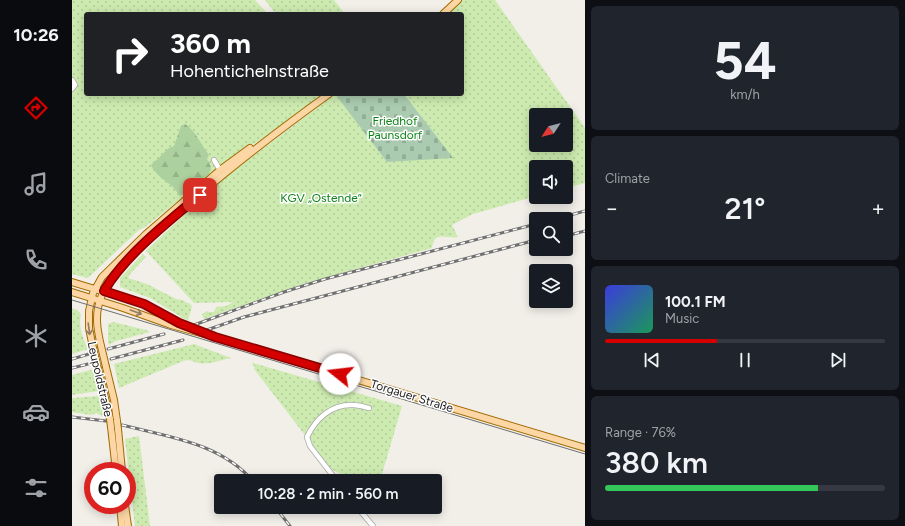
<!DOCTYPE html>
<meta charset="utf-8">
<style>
body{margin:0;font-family:Figtree,sans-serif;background:#20242c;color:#f1f3f6;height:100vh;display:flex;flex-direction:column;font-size:15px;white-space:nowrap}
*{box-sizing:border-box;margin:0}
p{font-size:13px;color:#9ea1a6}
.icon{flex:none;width:22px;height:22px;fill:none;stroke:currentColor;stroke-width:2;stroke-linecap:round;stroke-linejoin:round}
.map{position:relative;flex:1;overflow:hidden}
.drawer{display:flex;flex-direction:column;gap:6px;padding:6px;background:#0d0f14;width:320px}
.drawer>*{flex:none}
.guide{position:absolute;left:12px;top:12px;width:380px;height:84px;border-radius:4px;box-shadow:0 2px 10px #0003;background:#202124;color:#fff;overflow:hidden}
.needle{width:26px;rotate:234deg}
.controls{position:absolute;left:457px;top:108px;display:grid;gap:8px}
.controls a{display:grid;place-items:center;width:44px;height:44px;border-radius:4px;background:#171b24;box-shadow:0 2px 10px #0003;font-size:20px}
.speed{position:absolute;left:12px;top:462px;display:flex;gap:8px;font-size:20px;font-weight:700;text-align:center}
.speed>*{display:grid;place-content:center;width:52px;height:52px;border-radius:50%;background:#171b24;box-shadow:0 2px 10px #0003;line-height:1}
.speed .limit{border:6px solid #d22;background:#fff;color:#111}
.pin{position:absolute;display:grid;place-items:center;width:34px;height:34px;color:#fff;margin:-17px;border-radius:8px;box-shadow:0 2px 6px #0006}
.me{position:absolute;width:44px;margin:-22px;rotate:286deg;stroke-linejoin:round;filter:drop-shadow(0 0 3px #0008)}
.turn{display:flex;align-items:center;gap:14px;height:84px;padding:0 20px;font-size:18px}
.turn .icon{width:52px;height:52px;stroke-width:2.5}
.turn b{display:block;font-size:28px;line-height:34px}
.big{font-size:30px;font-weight:600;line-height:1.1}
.drawer .widget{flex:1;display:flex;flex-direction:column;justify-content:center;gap:6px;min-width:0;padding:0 14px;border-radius:6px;background:#20242c}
.drawer .dial{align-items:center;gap:0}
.dial b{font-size:52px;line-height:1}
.song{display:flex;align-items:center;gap:12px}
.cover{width:48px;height:48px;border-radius:6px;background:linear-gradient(135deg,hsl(240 70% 55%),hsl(150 70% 35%))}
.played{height:4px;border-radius:2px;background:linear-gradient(90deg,#d40000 40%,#363941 40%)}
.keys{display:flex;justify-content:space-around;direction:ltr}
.heat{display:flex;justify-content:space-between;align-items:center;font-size:22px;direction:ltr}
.charge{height:6px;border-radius:3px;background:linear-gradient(90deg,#34c759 76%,#363941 0)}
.trip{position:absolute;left:142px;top:474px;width:228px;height:40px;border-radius:4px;background:#171b24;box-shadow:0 2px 10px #0003;font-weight:600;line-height:40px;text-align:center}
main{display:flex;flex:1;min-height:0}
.tabs{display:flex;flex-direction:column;width:72px;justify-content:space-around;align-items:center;background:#090b0e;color:#9ea1a6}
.tabs .icon{width:28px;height:28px}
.tabs .selected{color:#d40000}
.tabs b{font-size:18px;color:#f1f3f6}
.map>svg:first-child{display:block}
.grass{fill:url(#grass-dots);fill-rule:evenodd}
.forest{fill:url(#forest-firs)}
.cemetery{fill:url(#cemetery-stones)}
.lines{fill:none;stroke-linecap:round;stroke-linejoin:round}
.minor-casing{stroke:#a9a9a9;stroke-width:6}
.major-casing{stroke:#a06b00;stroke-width:8}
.minor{stroke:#fff;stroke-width:4.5}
.major{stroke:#fcd6a4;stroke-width:6}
.tram{stroke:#707070;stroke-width:1}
.rail-casing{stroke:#707070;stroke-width:3}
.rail{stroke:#fff;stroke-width:1.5;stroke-dasharray:4.5;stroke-linecap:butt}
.major-bridge-casing{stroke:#a06b00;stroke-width:8;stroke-linecap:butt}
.major-bridge{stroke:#fcd6a4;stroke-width:6}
.oneway{stroke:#8f7c63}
.route-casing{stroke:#8a0000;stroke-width:10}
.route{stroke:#d40000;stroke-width:7}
.labels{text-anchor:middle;stroke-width:3;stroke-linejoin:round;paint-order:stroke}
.park-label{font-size:12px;fill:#0c8416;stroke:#fff}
.street-label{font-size:12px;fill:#222;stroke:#fff}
</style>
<main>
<nav class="tabs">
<b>10:26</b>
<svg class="icon selected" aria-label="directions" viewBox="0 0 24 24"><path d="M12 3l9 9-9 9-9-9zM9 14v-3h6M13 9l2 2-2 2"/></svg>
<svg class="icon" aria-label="music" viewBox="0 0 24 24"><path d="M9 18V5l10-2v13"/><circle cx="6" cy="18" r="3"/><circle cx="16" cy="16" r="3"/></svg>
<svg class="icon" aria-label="phone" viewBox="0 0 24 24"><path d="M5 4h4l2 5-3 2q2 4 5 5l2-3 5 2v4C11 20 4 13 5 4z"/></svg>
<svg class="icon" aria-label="climate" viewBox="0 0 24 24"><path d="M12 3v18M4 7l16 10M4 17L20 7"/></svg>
<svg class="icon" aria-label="car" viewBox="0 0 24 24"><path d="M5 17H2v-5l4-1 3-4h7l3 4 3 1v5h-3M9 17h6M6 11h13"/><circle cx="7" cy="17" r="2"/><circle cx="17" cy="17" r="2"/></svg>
<svg class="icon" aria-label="filters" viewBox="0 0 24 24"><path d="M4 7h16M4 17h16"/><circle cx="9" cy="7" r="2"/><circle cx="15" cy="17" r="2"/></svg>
</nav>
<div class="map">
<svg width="513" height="526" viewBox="0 0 513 526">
<defs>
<pattern id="grass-dots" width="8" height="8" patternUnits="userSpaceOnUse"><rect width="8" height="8" fill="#cdebb0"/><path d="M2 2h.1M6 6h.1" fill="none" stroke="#b0c997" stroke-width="1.8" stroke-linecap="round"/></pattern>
<pattern id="forest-firs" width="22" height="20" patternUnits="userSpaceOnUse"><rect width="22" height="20" fill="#add19e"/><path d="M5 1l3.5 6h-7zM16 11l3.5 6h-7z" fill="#95b388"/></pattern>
<pattern id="cemetery-stones" width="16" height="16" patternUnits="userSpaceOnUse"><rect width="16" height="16" fill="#aacbaf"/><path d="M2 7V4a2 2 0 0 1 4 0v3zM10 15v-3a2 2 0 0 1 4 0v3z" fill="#92ae96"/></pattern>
</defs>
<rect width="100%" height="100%" fill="#f2efe9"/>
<!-- grass -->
<g class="grass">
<path d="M0,0h183l13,14h-182v80h235l-12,11 -44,32 -26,16 -94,74 -6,3 -51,48 -16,-4z"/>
<path d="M193,0h69l11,14h-69z"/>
<path d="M391,0h32l90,128v55l-19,5v-21h-30v29l-63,18 -21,11 6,12c-13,2 -24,-7 -26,11l-126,35 -102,36 -2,-5 5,-3 3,1h4l2,-5 10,-1 7,-4 -39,1 -48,-52 73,-69 116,-88 14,17 103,47 -48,-64h58v-80h-15zM464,115h30v30h-30z"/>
<path d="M71,254l3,3 -16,17 -2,4 19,6 29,15 7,1 4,3h2l3,3 -4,15 -38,-23 -30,-11v-9z"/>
<path d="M0,308l5,2 4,4c-3,13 2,24 7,35l-16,5z"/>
<path d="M41,322l33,8 4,2 -34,9 -7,4 -1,-3v-18z"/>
<path d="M122,344l37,14c-10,2 -22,7 -32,5 -8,-1 -6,-4 -16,-2l-64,27 -5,-24z"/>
<path d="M181,363l149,43 -22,75h-25l-24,-12 -77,-100 1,-2 -3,-3z"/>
<path d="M19,370h2l5,21 -26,4v-20z"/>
<path d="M27,396l5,21 -8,-4 -5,2 -19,-3v-14z"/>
<path d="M67,436l11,90h-15l-10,-87z"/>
</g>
<!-- forest -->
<path class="forest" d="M113,124c10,6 17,22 24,31l-2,4 4,8 -2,7 -27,21h-3c-7,-13 -22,-16 -28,-30l18,-17 5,-2 7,-20z"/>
<!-- cemetery -->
<path class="cemetery" d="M263,94h69l49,64 -66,4z"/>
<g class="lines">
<defs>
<g id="minor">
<path d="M0,80l3,5 -3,4"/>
<path d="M142,160l6,10"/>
<path d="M265,481l-27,-35 -3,-9c9,-19 25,-33 46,-32 6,0 11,2 16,3"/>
<path d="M285,507l16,19"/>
</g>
<g id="major">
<path d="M371,14l15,-14"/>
<path d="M0,282l72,22 35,19"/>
<path d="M0,292l51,16 48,17"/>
<path d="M143,337l370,111"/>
<path d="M29,346c-4,-17 -7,-33 1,-51 10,-23 33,-42 51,-59 55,-52 115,-98 176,-142"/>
<path d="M21,348l-4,-20v-17l4,-18 9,-16 44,-43 74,-64 30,-22"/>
<path d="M34,367l8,33 3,21"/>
<path d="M26,369l12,50"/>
<path d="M39,427l5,44"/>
<path d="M46,429l4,42"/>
<path d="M48,505l2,21"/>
<path d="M53,505l3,21"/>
</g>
</defs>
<!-- minor casing -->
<use href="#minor" class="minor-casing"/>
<!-- major casing -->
<use href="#major" class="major-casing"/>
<!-- minor -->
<use href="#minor" class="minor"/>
<!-- major -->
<use href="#major" class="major"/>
<!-- tram -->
<path class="tram" d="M0,300l513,154"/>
<defs>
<g id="rail">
<path d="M484,219l29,-8"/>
<path d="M494,236l19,-5"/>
<path d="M122,325l90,-33 41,-13 211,-55"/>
<path d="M135,330l37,-13 292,-77"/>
<path d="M36,349l56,-15"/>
<path d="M0,359l17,-5"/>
<path d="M39,359l72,-19"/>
<path d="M0,368l20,-5"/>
<path d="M0,417l34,4"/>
<path d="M50,425c47,12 98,18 131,56"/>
<path d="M203,507l15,19"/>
</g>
</defs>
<!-- rail casing -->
<use href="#rail" class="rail-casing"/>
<!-- rail -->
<use href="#rail" class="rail"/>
<defs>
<g id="major-bridge">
<path d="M99,325l44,12"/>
<path d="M29,346l5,21"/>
<path d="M21,348l5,21"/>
<path d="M38,419l1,8"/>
<path d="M45,421l1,8"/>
</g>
</defs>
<!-- major-bridge casing -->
<use href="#major-bridge" class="major-bridge-casing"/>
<!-- major-bridge -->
<use href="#major-bridge" class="major-bridge"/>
</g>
<!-- one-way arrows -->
<defs><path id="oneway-shaft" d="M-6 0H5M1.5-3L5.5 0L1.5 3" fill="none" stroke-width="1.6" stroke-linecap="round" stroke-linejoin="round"/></defs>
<g class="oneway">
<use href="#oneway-shaft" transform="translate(64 312) rotate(20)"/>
<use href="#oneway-shaft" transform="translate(17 329) rotate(82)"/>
</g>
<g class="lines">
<defs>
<path id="route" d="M128,195c-32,27 -75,60 -96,96l40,13 35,19 36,14 125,37"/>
</defs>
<!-- route casing -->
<use href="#route" class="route-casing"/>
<!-- route -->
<use href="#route" class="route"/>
</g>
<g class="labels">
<!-- park labels -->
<g class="park-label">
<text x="323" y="125">Friedhof<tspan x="323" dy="14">Paunsdorf</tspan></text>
<text x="249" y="202">KGV „Ostende“</text>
</g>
<!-- street labels -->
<g class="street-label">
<text transform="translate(28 379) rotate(77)" y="4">Leupoldstraße</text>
<text transform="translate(340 396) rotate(17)" y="4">Torgauer Straße</text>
</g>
</g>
</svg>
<div class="controls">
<a><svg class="needle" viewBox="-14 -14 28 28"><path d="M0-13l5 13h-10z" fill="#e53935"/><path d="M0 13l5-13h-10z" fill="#9ea1a6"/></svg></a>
<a><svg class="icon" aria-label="sound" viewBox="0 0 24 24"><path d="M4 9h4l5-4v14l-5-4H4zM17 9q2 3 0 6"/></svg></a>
<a><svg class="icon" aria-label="search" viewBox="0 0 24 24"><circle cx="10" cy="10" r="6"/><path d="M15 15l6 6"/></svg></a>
<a><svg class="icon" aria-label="layers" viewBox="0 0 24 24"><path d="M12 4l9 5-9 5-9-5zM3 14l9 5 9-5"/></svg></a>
</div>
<div class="speed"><div class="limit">60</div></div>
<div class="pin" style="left:128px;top:195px;background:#d93025"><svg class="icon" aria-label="arrive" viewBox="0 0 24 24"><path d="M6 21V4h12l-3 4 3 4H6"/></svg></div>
<svg class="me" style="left:268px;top:374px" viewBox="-20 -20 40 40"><circle r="19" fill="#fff"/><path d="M0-13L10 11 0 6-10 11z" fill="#d40000"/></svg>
<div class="trip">10:28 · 2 min · 560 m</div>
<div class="guide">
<div class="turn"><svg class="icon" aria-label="right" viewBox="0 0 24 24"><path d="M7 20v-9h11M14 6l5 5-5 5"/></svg><div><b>360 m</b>Hohentichelnstraße</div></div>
</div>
</div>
<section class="drawer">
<div class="widget dial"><b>54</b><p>km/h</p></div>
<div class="widget"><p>Climate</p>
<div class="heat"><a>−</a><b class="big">21°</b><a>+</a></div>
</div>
<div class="widget">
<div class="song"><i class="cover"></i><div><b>100.1 FM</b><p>Music</p></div></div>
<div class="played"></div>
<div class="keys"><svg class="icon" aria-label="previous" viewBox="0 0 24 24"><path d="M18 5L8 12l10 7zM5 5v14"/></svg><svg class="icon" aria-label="pause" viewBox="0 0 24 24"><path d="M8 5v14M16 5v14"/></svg><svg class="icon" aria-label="next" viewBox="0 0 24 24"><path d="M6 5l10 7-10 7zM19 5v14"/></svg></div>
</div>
<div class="widget"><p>Range · 76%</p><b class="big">380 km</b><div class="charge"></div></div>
</section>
</main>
